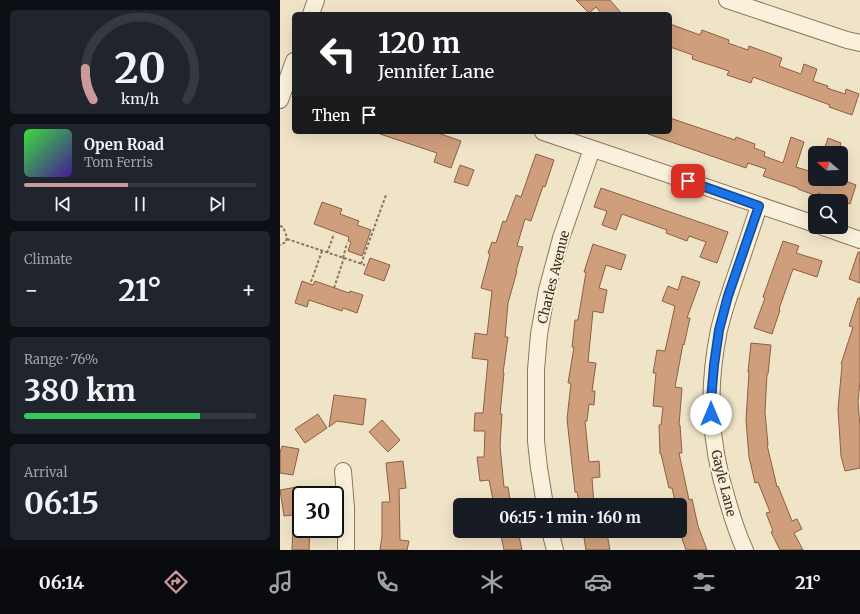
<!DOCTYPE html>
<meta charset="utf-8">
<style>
body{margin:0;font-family:Merriweather,serif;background:#20242c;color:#f1f3f6;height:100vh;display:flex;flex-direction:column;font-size:15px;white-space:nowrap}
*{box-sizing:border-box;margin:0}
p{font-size:13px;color:#9ea1a6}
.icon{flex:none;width:22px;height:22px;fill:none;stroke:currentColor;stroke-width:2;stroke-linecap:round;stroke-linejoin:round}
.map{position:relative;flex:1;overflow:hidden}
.panel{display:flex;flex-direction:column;gap:10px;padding:10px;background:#0d0f14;width:280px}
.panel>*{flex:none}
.hud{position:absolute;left:12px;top:12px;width:380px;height:122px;border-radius:6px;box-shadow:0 4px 16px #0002;background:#202124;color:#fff;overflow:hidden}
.needle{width:26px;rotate:289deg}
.buttons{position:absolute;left:528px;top:146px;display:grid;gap:8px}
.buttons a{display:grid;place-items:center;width:40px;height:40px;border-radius:6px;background:#171b24;box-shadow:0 4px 16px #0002;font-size:20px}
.speed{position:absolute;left:12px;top:486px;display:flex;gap:8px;font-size:20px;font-weight:700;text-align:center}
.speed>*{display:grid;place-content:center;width:52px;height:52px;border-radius:50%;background:#171b24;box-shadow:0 4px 16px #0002;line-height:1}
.speed .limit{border:2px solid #111;border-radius:6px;background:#fff;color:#111}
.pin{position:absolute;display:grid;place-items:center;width:34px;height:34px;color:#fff;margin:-17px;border-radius:8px;box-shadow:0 2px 6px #0006}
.me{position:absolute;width:44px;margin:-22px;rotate:0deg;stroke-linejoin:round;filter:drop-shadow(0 0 3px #0008)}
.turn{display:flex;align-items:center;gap:14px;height:84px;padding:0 20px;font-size:18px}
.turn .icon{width:52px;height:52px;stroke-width:2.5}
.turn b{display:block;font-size:28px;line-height:34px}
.then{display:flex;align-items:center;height:38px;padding:0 20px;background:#0003;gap:8px;font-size:15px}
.big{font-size:30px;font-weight:700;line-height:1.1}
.panel .tile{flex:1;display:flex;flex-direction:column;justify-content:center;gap:6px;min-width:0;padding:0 14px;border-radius:6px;background:#20242c}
.panel .dial{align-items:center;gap:0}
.dial svg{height:104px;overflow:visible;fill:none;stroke:#363941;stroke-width:7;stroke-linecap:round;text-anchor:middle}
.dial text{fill:#f1f3f6;stroke:none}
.song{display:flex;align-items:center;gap:12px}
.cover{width:48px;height:48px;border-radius:6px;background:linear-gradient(135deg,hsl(120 70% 55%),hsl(260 70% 35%))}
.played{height:4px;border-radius:2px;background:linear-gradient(90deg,#cc999b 45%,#363941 45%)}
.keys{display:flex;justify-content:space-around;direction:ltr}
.heat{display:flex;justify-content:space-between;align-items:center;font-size:22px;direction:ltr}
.charge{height:6px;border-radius:3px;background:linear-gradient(90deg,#34c759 76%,#363941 0)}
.trip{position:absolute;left:173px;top:498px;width:234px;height:40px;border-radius:6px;background:#171b24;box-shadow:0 4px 16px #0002;font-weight:700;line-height:40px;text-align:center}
.tab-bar{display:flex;height:64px;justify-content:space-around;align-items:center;background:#090b0e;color:#9ea1a6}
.tab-bar .icon{width:28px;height:28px}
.tab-bar .active{color:#cc999b}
.tab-bar b{font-size:18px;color:#f1f3f6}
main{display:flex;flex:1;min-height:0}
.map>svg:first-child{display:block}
.building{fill:#cf9f7d;stroke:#8d5f41}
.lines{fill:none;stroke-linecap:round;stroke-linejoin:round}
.minor-casing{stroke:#8d765c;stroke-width:18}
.path{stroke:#8d765c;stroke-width:2;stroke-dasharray:3 2;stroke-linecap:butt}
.minor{stroke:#faf1dc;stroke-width:16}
.route-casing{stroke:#114b97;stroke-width:10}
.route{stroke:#1a73e8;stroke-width:7}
.labels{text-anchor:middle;stroke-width:4;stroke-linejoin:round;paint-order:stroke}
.street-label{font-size:13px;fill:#3d2e20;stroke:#f7eed8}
</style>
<main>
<section class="panel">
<div class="tile dial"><svg viewBox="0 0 100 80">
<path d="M14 69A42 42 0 1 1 86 69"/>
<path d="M14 69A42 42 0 0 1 8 45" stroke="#cc999b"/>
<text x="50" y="56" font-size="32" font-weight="700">20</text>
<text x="50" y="72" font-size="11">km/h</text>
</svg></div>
<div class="tile">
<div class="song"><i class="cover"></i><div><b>Open Road</b><p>Tom Ferris</p></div></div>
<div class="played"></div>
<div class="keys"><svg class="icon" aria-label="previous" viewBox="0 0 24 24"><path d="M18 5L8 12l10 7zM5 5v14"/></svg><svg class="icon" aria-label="pause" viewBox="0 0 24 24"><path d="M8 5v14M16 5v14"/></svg><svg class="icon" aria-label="next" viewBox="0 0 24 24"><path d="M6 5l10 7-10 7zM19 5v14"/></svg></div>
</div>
<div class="tile"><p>Climate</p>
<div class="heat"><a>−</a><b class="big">21°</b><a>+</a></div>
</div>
<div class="tile"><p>Range · 76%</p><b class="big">380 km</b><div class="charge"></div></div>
<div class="tile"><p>Arrival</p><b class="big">06:15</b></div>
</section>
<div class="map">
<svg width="580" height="550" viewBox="0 0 580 550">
<rect width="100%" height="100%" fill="#f0e4c8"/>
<!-- building -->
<g class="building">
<path d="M296,0h34l12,14h-20l-6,-7 -7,6z"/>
<path d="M390,24l30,11 2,-5 27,10 -1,3 20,7 1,-4 33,12 -3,8 22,8 3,-10 13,5 -4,12 15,5 -1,2 18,6 1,-5 13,5 -7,21 -23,-8 1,-2 -77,-28 -2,6 -24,-8 2,-4 -37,-12 1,-4 -23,-8z"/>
<path d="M390,118l65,22 1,-3 19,7 -1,4 11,4 -1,4 19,7 8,-26 13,5 -8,25 19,6v6h25l16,6 -6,19 -32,-11 -1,3 -19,-7v-1l-35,-12 3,-7 -18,-6 -2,5 -98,-34v-2h22z"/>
<path d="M100,132h55l26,9 -10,27 -17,-6 3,-9 -57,-19z"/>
<path d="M548,138l13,5 -3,10h-15z"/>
<path d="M256,154l18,6 -9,27 -2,-1 -12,35 -6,-2 -8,27 6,1 -7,24h1l-9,32 -3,34h3l-5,36h1l-4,41h2l-2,32 4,41h4l3,18h-17l-5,-25 -9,1 -3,-24h7l1,-26h-11l1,-18h8l5,-53 -16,-2 3,-25 12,2 5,-44 -11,-3 9,-34 -2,-1 4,-11 4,1 7,-22 3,1 10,-27 5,2z"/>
<path d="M180,165l14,5 -6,16 -14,-4z"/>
<path d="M321,188l127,44 -11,31 -17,-6 6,-15 -17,-6 -2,5 -21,-8 1,-3 -45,-16 -6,16 -14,-5 5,-14 -13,-4z"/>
<path d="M42,202l20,7 -2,5 19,7 -2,4 14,5 -9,26 -14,-5 3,-9 -3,-1 1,-4 -35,-13z"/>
<path d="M503,241l16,5 -3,7 26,8 -5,16 -24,-8 -14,40 1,1 -8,24 -18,-6 11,-30 -2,-1z"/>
<path d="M313,244l33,11 -5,15 -15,-5 -7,23 8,2 -4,23 -10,-2 -5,51 8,1 -4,28h3l-1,14 -5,-1 -2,17h-2l4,41 10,-1 1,16 -8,1 2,27h-14l-3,-13h-2l-8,-73 4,-36h-3l6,-36h-2l3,-27h3l8,-48h-2z"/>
<path d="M578,252h2v31l-11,-4z"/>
<path d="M90,258l20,7 -6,16 -20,-7z"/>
<path d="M402,276l18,6 -13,36h3l-6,27 -1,-1 -8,43 7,1 -3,37h1l2,28h-3l10,47 3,-1 6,27 9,24h-21l-5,-14h2l-3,-13v-18h-4l-4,-17h-3l-8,-34h-1l-1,-29h2l2,-18 -10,-1 3,-33h-3l4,-23 8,1 10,-45 -13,-5 6,-15 10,4z"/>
<path d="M22,281l11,4 2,-4 34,12 1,-2 13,4 -6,18 -14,-5 -1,3 -33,-11 -2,7 -12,-4z"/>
<path d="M578,298h2v83l-2,21 2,24v42l-15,3 -4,-15 -3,-47 4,-44 -1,-1 12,-37 -4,-1z"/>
<path d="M471,343l20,2 -3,29h-1l-2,38 3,33h-1l10,42 1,-1 14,35 5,-2 5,10 -8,4 9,17h-23l-9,-18 2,-1 -7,-18 4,-1 -12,-30 -3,1 -6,-26 -3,-37 3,-48h-1z"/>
<path d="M54,395l32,4 -3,26 -26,-4 -8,6z"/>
<path d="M38,414l9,14 -22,15 -10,-14z"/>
<path d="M102,420l18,20 -12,12 -19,-20z"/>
<path d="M2,446l17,3 -6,26 -13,-2v-20z"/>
<path d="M123,461l3,27 -7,1 1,51 9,1 -2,9h-27l2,-14v-34h8l-4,-39z"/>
<path d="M17,487l4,27 -17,2 -4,-26z"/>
<path d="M13,529l17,1 -1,20h-17z"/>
<path d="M220,531h18l4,19h-18z"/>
<path d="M327,534l3,16h-24l-2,-12z"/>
</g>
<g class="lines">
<defs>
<g id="minor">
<path d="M447,0l120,40 13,3"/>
<path d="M31,14l5,-14"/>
<path d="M0,100l14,-39"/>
<path d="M263,132l272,92"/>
<path d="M543,227l37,13"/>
<path d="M63,471l3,37v42"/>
<path d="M265,505l-6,-37 -3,-27v-71l3,-36 8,-44 14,-52 31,-89"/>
<path d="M270,531l5,19"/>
<path d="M465,550c-8,-16 -13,-34 -18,-51 -18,-58 -20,-110 -8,-169 5,-21 12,-41 19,-61 7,-21 14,-42 21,-63"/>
</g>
</defs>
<!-- minor casing -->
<use href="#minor" class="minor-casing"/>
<!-- path -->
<g class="path">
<path d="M0,226l3,1 4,10 -1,5 -6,3"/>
<path d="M7,239l78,26"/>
<path d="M47,253l7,-19"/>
<path d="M63,258l4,-15"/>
<path d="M81,264l25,-69"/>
<path d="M31,282l11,-31"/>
<path d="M54,288l10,-30"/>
</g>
<!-- minor -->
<use href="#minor" class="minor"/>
</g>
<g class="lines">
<defs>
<path id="route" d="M408,181l71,25 -31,90 -9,34 -5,35 -3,35v14"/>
</defs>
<!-- route casing -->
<use href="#route" class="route-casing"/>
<!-- route -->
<use href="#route" class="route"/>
</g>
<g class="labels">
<!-- street labels -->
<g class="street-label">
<text transform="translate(273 277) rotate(-76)" y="5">Charles Avenue</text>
<text transform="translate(444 483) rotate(76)" y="5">Gayle Lane</text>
</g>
</g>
</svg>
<div class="buttons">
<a><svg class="needle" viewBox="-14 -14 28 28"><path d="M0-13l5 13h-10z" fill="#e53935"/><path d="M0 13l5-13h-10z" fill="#9ea1a6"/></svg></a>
<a><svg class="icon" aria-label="search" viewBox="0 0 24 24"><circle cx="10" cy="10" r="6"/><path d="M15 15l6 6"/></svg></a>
</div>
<div class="speed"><div class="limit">30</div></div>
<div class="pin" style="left:408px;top:181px;background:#d93025"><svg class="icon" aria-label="arrive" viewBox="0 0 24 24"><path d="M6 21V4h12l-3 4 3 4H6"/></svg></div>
<svg class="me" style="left:431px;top:414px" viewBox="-20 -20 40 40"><circle r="19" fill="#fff"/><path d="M0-13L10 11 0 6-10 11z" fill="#1a73e8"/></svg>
<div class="trip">06:15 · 1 min · 160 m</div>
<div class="hud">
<div class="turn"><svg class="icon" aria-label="left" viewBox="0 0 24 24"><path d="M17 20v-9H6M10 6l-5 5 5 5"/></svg><div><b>120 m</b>Jennifer Lane</div></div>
<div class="then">Then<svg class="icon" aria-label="arrive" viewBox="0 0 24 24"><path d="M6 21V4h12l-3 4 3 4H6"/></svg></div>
</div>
</div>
</main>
<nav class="tab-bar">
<b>06:14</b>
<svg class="icon active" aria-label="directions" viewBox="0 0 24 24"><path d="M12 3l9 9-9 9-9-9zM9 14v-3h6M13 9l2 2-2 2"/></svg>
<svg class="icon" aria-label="music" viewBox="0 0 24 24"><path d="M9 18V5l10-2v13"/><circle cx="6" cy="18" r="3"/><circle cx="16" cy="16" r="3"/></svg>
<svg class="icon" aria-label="phone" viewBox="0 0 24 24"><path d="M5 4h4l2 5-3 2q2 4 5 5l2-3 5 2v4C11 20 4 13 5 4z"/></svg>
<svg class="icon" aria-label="climate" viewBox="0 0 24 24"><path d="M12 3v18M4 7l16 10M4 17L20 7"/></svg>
<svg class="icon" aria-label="car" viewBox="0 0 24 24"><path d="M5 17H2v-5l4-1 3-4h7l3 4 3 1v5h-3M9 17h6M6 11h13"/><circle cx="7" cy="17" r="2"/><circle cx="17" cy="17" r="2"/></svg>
<svg class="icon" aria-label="filters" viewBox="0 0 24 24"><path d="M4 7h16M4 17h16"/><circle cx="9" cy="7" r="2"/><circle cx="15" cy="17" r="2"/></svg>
<b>21°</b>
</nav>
